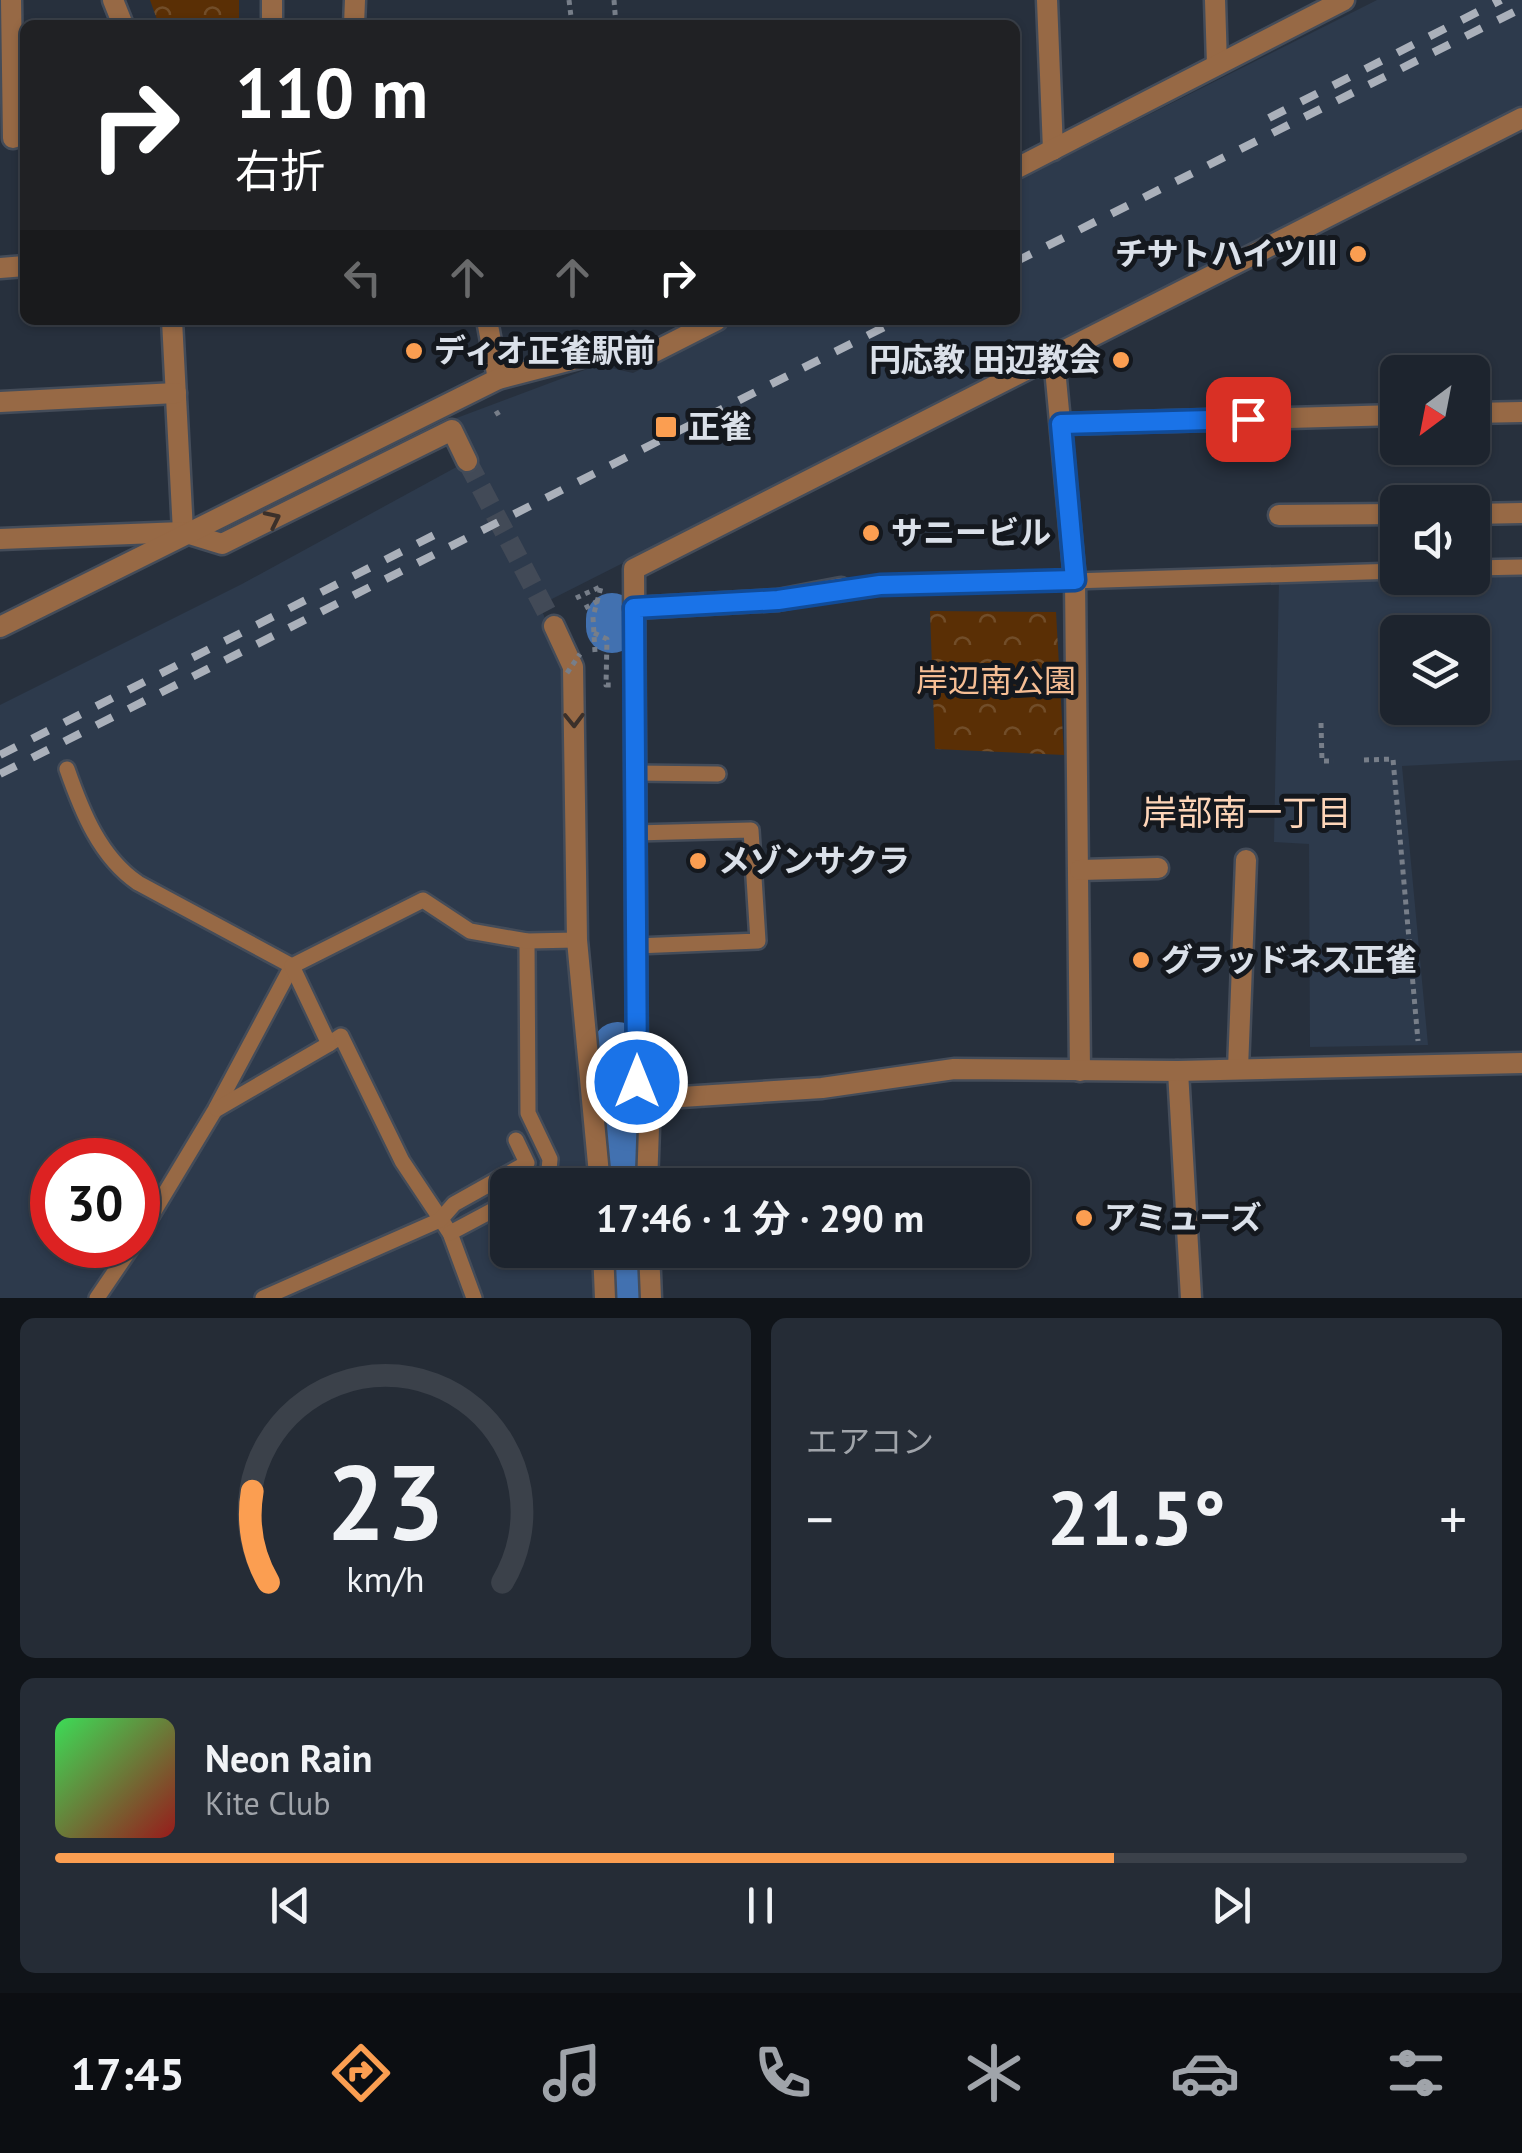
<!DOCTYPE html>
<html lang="ja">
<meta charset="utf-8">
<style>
body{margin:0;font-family:"PT Sans","Noto Sans JP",sans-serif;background:#252c36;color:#f1f3f6;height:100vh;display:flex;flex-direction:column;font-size:38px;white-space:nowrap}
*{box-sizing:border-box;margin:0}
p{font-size:32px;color:#a0a4aa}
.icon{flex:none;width:55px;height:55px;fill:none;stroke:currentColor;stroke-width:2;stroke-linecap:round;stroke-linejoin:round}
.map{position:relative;height:1298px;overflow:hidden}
.drawer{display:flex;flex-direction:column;gap:20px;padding:20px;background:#101419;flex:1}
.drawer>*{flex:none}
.hud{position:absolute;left:20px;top:20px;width:1000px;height:305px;border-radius:15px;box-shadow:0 2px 8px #0004,0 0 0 2px #3b414a;background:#202124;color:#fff;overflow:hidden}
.needle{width:65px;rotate:212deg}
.buttons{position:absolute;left:1380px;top:355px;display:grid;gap:20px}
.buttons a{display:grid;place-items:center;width:110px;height:110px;border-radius:15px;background:#1d242e;box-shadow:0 2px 8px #0004,0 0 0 2px #3b414a;font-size:50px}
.speed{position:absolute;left:30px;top:1138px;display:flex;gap:20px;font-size:50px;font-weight:700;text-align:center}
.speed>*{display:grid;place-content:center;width:130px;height:130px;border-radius:50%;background:#1d242e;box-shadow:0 2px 8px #0004,0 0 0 2px #3b414a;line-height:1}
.speed .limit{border:15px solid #d22;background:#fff;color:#111}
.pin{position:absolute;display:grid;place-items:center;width:85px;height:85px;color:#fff;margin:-42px;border-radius:20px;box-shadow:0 5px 15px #0006}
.me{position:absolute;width:110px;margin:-55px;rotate:0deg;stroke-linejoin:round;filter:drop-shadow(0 0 8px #0008)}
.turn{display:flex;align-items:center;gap:35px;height:210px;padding:0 50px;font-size:45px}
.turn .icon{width:130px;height:130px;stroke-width:2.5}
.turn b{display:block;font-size:70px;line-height:85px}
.lanes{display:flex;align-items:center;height:95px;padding:0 50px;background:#0003;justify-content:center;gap:50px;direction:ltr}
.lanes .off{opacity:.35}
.big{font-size:75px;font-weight:700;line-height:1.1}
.drawer .card{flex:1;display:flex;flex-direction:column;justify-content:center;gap:15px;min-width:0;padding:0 35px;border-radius:15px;background:#252c36}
.drawer .dial{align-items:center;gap:0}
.dial svg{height:260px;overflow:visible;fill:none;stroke:#3b414a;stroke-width:7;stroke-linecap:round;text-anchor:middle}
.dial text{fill:#f1f3f6;stroke:none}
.song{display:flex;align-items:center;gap:30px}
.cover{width:120px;height:120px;border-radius:15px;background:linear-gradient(135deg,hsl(130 70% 55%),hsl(0 70% 35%))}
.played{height:10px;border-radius:5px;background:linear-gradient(90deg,#fb9e51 75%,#3b414a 75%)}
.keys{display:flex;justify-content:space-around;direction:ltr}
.heat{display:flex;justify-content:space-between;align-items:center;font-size:55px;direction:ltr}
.drawer .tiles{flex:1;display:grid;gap:20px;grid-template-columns:1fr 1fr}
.card:last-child{grid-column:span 2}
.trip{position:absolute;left:490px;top:1168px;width:540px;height:100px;border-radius:15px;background:#1d242e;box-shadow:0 2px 8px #0004,0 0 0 2px #3b414a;font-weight:700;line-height:100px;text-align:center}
.tabs{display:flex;height:160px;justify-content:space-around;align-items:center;background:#0c0e12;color:#a0a4aa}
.tabs .icon{width:70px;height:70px}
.tabs .active{color:#fb9e51}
.tabs b{font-size:45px;color:#f1f3f6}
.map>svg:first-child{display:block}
.built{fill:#2d3a4c;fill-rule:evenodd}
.park{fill:url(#park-crowns)}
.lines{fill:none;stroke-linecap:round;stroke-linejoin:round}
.river{stroke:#4271b0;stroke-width:52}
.minor-tunnel{stroke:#424a57;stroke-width:20;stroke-dasharray:20 10;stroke-linecap:butt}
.service-casing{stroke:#444c59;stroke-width:20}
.minor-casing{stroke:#444c59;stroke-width:25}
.tertiary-casing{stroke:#444c59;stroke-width:25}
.path{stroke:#777e89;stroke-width:5;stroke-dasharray:5 5;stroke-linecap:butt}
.service{stroke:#976945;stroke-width:15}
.minor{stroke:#976945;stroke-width:20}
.tertiary{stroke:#976945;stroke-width:20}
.rail{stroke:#aab0ba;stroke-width:8;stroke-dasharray:18 18;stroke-linecap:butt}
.path-bridge{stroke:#777e89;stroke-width:5;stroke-dasharray:5 5;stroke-linecap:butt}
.oneway{stroke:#3b302a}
.route-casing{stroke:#114b97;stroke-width:25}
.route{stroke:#1a73e8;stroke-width:18}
.poi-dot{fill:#fb9e51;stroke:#14181e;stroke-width:4}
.labels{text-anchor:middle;stroke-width:10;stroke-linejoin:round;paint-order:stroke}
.poi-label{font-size:32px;font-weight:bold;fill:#dae0e9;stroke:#14181e;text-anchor:start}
.park-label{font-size:32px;fill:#f6be94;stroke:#14181e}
.neighbourhood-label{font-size:35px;fill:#fed5b8;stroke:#14181e}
</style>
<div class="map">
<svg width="1522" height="1298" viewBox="0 0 1522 1298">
<defs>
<pattern id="park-crowns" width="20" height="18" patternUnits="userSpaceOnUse" patternTransform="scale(2.5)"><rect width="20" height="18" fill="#5a2f05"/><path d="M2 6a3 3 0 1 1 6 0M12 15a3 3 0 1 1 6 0" fill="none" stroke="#714d29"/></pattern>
</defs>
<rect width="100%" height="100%" fill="#27303d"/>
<!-- built -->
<g class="built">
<path d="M1377,0h145v108l-982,497 26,71 25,509h-83v65h89l1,48h-598v-593l242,-121 231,-126 -19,-39 144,-54 35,8 106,-53h276v-138zM52,1160h86v85h-86z"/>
<path d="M1522,572v188l-120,6 26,279 -118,2 -1,-203 -35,-2 5,-262 193,-2 1,-4zM1398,632h74v76h-74z"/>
</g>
<!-- park -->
<g class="park">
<path d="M150,0h89v25h-80z"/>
<path d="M930,611l126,1 8,143 -129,-6z"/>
</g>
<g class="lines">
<!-- river -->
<g class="river">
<path d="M612,627v-8"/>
<path d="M618,1048l5,137"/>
<path d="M625,1250l2,48"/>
</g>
<!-- minor-tunnel -->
<path class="minor-tunnel" d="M467,461l87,165"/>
<defs>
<g id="service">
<path d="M1472,568l50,-1"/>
<path d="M841,588l557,-17"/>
<path d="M67,769c15,43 33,88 71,114l154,83 -77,144 -77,128"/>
<path d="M635,773l83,1"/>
<path d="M635,833l116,-3 7,111 -122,5"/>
<path d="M527,941l1,172 22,46 -1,11 -14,15"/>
<path d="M329,1044l12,-8 61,125 48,72 24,65"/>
<path d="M217,1109l112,-65 -37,-78 131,-66 47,31 57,10 50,-1"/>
<path d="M450,1233l58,-31"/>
<path d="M97,1298l36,-53"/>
<path d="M263,1298l177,-78 14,-16 73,-41 -11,-23"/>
</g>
<g id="minor">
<path d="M11,0l2,138"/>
<path d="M113,0l10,25"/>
<path d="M1047,0l6,150"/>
<path d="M1215,0l2,65"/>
<path d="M354,25l1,-25"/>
<path d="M1015,169l329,-169"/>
<path d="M0,268l25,-2"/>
<path d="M172,320l11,212"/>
<path d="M487,320l11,59"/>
<path d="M1054,358l21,222 5,491"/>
<path d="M0,402l176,-9"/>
<path d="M1472,413l50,-1"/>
<path d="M1061,424l337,-9"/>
<path d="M1472,514l50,-1"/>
<path d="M1279,515l119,-1"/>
<path d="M0,539l183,-7 39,12 230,-114 15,31"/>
<path d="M634,608l144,-8 63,-12"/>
<path d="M554,626l19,41 4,273 23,245"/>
<path d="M0,627l498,-248 104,-27h52l63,-32"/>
<path d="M1080,870l78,-2"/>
<path d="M1238,1069l8,-209"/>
<path d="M594,1096l56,3"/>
<path d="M650,1099l-13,-17 -3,-513 888,-451"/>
<path d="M603,1250l2,48"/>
</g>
<g id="tertiary">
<path d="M272,25v-25"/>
<path d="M1178,1071l13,227"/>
<path d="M647,1185l3,-86 172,-11 132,-19 224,2 344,-8"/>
<path d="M649,1250l2,48"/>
</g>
</defs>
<!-- service casing -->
<use href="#service" class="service-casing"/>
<!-- minor casing -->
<use href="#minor" class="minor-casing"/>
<!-- tertiary casing -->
<use href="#tertiary" class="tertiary-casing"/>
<!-- path -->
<g class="path">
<path d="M569,0l3,25"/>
<path d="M614,0l2,25"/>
<path d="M496,411l5,8"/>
<path d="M576,598l24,-11"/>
<path d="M585,608l15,-8"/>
<path d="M594,633l13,6 -1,46h5"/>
<path d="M595,652l-2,-35 8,-30"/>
<path d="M1321,723l1,38h12"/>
<path d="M1364,760l29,-1 25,282"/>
</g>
<!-- service -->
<use href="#service" class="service"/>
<!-- minor -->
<use href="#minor" class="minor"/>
<!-- tertiary -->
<use href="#tertiary" class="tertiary"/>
<!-- rail -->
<g class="rail">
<path d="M1269,118l232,-118"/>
<path d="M1015,262l507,-254"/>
<path d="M0,755l446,-226"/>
<path d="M0,774l898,-454"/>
</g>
<!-- path-bridge -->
<path class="path-bridge" d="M567,673l13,-19"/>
</g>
<!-- one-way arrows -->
<defs><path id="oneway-chevron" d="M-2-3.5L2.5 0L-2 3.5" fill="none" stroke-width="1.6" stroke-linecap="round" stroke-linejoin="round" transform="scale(2.5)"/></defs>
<g class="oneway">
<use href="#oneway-chevron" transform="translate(273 519) rotate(-26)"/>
<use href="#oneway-chevron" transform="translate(574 720) rotate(89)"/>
</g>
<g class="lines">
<defs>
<path id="route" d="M637,1082l-3,-474 144,-8 102,-15 195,-5 -14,-156 187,-5"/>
</defs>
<!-- route casing -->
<use href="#route" class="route-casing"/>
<!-- route -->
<use href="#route" class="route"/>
</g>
<!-- markers -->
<g class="poi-dot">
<circle cx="1358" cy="254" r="10"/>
<circle cx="414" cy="351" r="10"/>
<circle cx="1121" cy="360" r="10"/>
<rect x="654" y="415" width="24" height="24" rx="5"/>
<circle cx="871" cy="533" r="10"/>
<circle cx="698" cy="861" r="10"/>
<circle cx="1141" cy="960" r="10"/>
<circle cx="1084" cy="1218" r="10"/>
</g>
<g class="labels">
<!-- poi labels -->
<g class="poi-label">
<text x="1338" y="265" text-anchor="end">チサトハイツⅢ</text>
<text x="434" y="362">ディオ正雀駅前</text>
<text x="1101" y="371" text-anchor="end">円応教 田辺教会</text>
<text x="688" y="438">正雀</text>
<text x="891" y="544">サニービル</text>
<text x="718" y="872">メゾンサクラ</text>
<text x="1161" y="971">グラッドネス正雀</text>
<text x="1104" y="1229">アミューズ</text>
</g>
<!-- park labels -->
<g class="park-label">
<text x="996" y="692">岸辺南公園</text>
</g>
<!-- neighbourhood labels -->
<g class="neighbourhood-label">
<text x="1247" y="825">岸部南一丁目</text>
</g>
</g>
</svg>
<div class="buttons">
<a><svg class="needle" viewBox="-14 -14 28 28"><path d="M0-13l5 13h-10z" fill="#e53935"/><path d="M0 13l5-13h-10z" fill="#a0a4aa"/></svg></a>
<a><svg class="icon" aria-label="sound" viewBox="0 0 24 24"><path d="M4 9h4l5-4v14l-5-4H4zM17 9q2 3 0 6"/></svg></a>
<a><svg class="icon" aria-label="layers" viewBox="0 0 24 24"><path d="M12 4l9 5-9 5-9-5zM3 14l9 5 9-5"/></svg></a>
</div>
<div class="speed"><div class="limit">30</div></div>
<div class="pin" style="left:1248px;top:419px;background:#d93025"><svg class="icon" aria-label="arrive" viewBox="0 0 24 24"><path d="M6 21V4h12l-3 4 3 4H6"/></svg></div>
<svg class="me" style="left:637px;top:1082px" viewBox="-20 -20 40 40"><circle r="17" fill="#1a73e8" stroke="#fff" stroke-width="3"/><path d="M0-11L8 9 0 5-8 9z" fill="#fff"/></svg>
<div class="trip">17:46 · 1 分 · 290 m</div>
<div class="hud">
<div class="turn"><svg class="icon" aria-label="right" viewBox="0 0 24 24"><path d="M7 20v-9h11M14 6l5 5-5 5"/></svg><div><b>110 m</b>右折</div></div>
<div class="lanes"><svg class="icon off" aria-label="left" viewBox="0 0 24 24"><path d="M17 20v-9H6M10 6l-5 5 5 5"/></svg><svg class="icon off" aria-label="ahead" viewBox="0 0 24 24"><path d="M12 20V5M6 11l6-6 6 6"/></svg><svg class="icon off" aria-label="ahead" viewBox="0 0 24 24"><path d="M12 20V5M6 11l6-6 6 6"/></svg><svg class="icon" aria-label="right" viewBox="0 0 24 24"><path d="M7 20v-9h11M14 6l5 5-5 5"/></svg></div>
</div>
</div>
<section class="drawer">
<div class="tiles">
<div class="card dial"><svg viewBox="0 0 100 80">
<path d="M14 69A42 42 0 1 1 86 69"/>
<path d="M14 69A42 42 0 0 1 9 41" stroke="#fb9e51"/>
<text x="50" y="56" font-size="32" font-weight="700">23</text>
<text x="50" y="72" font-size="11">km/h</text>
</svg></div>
<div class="card"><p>エアコン</p>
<div class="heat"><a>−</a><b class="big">21.5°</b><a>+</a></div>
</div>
<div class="card">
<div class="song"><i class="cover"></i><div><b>Neon Rain</b><p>Kite Club</p></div></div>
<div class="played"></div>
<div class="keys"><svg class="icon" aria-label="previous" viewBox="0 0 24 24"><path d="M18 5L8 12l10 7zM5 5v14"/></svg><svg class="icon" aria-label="pause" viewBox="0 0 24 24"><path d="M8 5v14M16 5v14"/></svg><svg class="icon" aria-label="next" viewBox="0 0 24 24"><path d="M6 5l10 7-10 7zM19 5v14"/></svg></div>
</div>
</div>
</section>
<nav class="tabs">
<b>17:45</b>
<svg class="icon active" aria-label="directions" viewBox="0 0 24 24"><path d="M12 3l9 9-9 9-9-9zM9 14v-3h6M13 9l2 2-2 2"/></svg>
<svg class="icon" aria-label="music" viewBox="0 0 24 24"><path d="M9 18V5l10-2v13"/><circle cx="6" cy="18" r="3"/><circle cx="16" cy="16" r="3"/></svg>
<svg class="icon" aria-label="phone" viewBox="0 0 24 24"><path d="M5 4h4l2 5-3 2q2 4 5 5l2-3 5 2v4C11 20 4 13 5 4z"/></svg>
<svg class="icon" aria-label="climate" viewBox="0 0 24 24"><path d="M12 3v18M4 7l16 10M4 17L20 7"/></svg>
<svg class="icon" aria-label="car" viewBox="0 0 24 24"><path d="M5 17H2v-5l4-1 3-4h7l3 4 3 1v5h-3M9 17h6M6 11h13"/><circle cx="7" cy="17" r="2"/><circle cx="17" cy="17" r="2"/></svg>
<svg class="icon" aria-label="filters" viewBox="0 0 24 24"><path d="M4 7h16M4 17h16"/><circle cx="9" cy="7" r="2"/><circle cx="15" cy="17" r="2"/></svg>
</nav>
